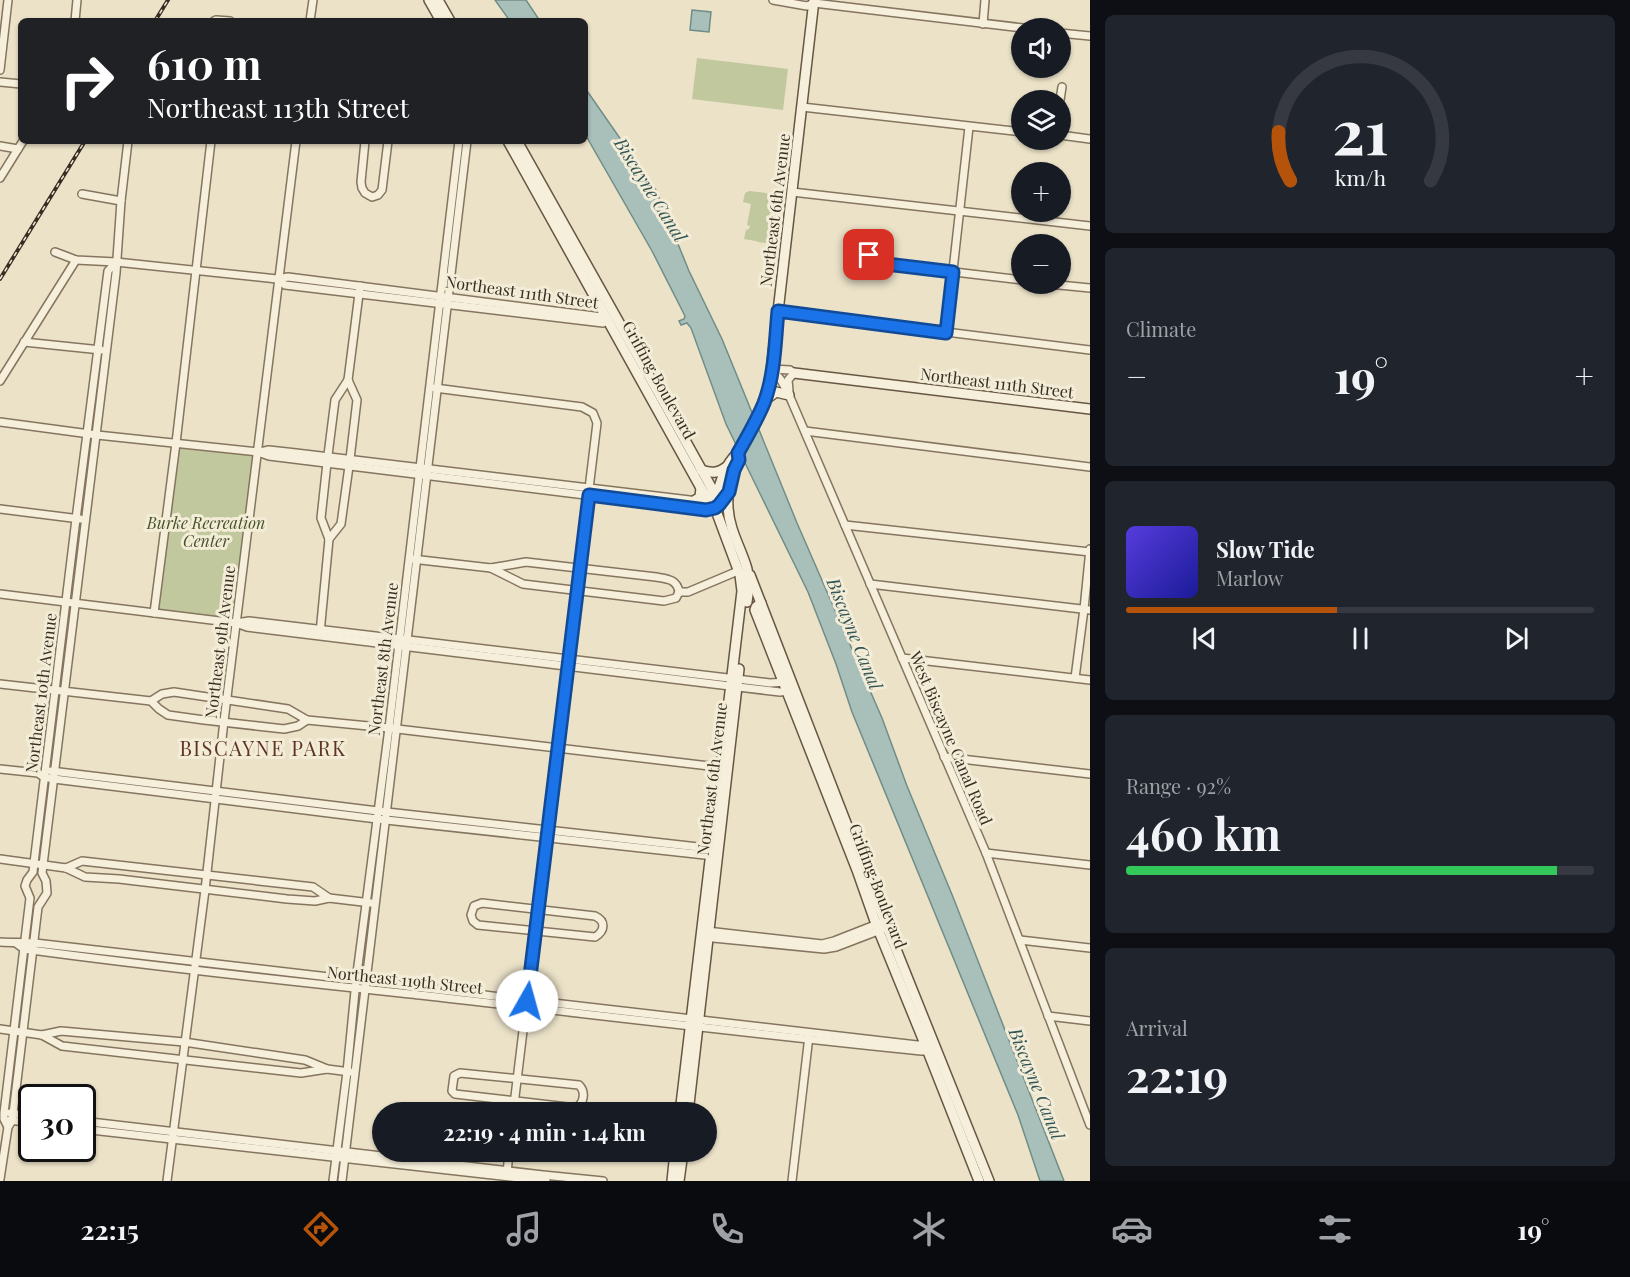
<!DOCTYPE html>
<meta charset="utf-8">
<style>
body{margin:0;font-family:"Playfair Display",serif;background:#20242c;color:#f1f3f6;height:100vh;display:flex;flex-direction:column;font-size:22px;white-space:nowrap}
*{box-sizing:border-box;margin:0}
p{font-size:20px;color:#9ea1a6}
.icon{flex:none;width:33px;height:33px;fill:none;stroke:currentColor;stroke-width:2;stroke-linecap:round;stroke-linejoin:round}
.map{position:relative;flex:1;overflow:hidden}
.sheet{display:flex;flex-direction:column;gap:15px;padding:15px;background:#0d0f14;width:540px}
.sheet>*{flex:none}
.guide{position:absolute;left:18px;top:18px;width:570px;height:126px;border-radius:9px;box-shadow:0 2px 4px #0004;background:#202124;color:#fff;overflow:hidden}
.fabs{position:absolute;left:1011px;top:18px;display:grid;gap:12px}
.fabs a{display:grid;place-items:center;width:60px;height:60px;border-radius:50%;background:#171b24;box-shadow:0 2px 4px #0004;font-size:30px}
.speed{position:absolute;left:18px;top:1084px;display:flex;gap:12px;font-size:30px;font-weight:700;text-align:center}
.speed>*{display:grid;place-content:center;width:78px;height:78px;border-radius:50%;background:#171b24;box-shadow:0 2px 4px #0004;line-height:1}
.speed .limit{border:3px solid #111;border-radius:9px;background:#fff;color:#111}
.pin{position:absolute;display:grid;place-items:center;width:51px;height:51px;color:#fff;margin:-26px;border-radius:12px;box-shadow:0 3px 9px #0006}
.me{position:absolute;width:66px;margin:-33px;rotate:7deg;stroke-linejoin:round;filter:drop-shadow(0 0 4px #0008)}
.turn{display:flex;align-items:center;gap:21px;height:126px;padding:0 30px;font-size:27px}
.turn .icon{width:78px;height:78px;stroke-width:2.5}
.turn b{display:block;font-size:42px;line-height:51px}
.big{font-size:45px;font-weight:700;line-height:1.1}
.sheet .card{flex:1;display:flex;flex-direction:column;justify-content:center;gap:9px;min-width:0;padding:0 21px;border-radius:9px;background:#20242c}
.sheet .dial{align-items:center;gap:0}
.dial svg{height:156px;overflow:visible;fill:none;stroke:#363941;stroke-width:7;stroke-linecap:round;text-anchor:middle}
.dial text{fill:#f1f3f6;stroke:none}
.song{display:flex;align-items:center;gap:18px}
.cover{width:72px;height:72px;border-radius:9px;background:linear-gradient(135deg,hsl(250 70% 55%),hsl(240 70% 35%))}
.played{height:6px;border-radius:3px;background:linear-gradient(90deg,#b45309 45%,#363941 45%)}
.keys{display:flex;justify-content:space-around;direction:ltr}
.heat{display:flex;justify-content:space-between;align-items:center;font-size:33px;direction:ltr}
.charge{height:9px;border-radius:4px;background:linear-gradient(90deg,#34c759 92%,#363941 0)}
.trip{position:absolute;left:372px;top:1102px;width:345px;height:60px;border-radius:30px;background:#171b24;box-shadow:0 2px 4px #0004;font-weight:700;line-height:60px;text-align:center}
.tabs{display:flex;height:96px;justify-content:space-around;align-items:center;background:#090b0e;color:#9ea1a6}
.tabs .icon{width:42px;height:42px}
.tabs .selected{color:#b45309}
.tabs b{font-size:27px;color:#f1f3f6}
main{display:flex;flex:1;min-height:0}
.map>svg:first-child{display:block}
.green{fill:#c1c89d}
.water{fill:#a9bfba;stroke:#708d87;stroke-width:1.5}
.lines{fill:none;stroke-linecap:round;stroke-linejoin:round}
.street-casing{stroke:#85755f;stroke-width:10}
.secondary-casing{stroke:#675642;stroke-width:12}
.street{stroke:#f6efdb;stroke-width:7}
.secondary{stroke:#f6efdb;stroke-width:9}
.rail-casing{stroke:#372d21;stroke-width:4}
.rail{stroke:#f3ecd7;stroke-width:1.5;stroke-dasharray:4.5;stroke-linecap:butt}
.route-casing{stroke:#114b97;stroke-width:15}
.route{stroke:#1a73e8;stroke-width:10}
.labels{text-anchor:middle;stroke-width:6;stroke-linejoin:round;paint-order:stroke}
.street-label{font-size:16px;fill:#372d21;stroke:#f3ecd7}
.park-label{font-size:16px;font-style:italic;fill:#45512a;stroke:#f3ecd7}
.water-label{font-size:18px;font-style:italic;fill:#325555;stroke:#f3ecd7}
.quarter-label{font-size:20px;letter-spacing:1.5px;fill:#5f3424;stroke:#f3ecd7}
</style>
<main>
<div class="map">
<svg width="1090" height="1181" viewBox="0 0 1090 1181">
<rect width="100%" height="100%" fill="#ebe2c8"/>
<!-- green -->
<g class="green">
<path d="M697,58l91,11 -5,41 -91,-11z"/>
<path d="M749,191l34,4 -6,49 -19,-2 -2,-1 -12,-2 2,-9 3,-1 1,-3 -3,-1 4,-21 -8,-2 2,-9z"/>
<path d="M176,443l82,9 -22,171 -82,-10z"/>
</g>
<!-- water -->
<g class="water">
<path d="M495,0h31l14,21h-30z"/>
<path d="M692,10l19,2 -2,20 -19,-2z"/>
<path d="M585,88l71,102 33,81 33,68 75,184 85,195 25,68 46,111 111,284h-24l-22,-66 -166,-403 -16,-48 -28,-72 -82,-168 -35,-96 -4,-5 -6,2 -2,-4 5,-2 1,-3 -33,-65 -67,-117z"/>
</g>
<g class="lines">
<defs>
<g id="street">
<path d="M773,0l34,6 7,-3 209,25"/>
<path d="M75,21l2,-21"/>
<path d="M214,21l2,-1 14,1"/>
<path d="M310,21l3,-21"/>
<path d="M983,24l2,-24"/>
<path d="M1060,33l30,3"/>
<path d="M0,70l8,-70"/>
<path d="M0,82l21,2"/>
<path d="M1060,100l2,-13"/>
<path d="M802,107l220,25"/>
<path d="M1060,135l30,4"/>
<path d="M365,141l-4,41 1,6 3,5 7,4 6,-2 4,-5 6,-49"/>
<path d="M0,146l18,3"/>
<path d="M0,178l23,-37"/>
<path d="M792,192l298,34"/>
<path d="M82,194l39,7"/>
<path d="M55,252l21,8 40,2 161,17 11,-2 314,40 6,3"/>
<circle cx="871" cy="262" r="7"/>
<path d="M878,263l144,17"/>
<path d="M277,279l8,6 318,38 5,-3"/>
<path d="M1049,284l41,4"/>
<path d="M778,311l312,39"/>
<path d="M946,333l23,-206"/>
<path d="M24,342l77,8"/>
<path d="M772,369l9,11 8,15 197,458 104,272"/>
<path d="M772,369l18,1 4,3 -6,7 1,11"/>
<path d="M0,381l76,-121"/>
<path d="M435,388l147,19 11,6 4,10 -84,690"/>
<path d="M0,422l97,13 161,17 11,4 437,54 11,-4"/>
<path d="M805,431l285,36"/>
<path d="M260,452l9,-2 27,3 402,48 16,-1"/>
<path d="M0,509l80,10"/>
<path d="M845,525l245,27"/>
<path d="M329,539l12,-15 9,-65 7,-59 -9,-20"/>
<path d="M412,559l79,9 35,-6 130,15c11,2 21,2 23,15"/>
<path d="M491,568l32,16 141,17 12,-3 3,-6"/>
<path d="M870,584l220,26"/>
<path d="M679,592h9l50,-21"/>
<path d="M0,594l236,29 13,-2 521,62 17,-1"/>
<path d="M154,613l22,-170 35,-302"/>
<path d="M236,623l11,4 491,60 42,5 9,-1"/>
<path d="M320,633l9,-94 -8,-21 6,-55 8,-63 13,-20 12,-94"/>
<path d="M902,658l188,22"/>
<path d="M1075,678l9,-69 6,-60"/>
<path d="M0,684l151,17 8,8 9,6 36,5 80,9 14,-3 9,-6"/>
<path d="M151,701l11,-7 12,-2 114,17 19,11 82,8 337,40"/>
<path d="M944,757l146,17"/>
<path d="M0,769l38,4 6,4 10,2 323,40 337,37"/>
<path d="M51,771l327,40 338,38"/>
<path d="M986,853l104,12"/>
<path d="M0,859l66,9 19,9 34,2 168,20 28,2 14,-3 42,5"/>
<path d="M66,868l16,-7 231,26 16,11"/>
<path d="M482,903l113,13c11,5 10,15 0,21l-117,-12 -5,-4 -2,-6 3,-9z"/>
<path d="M707,931l115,13 12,-3 46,-18"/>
<path d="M703,937l121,12 12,-2 47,-18"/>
<path d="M1020,940l70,8"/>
<path d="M0,942c12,1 23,0 35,1l882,102 10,-1"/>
<path d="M17,944l7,5c131,18 264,32 396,46 167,19 334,39 501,56h9"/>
<path d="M1048,1016l42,5"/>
<path d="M0,1029l42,6 20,11 239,27 26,-4"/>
<path d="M42,1035l19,-4 123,11 121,18 22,9 23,3"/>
<path d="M460,1073l119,12c7,7 5,18 -3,23l-121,-14 -3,-3 2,-15z"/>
<path d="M10,1113l22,3"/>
<path d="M10,1120l22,3"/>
<path d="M82,1121l461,54 60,6"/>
<path d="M8,1127l-4,-8v-6l26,-215 -5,-12 2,-6 6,-8 1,-9 42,-344 32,-248 8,-9"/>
<path d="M82,1129l464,52"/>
<path d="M507,1173l2,-21"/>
<path d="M0,1179l8,-52 4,-6 1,-7 25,-207 9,-14 -1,-12 -4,-8 74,-600 5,-72 7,-60"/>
<path d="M167,1181l38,-291 19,-169 72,-580"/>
<path d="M333,1181l14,-109 9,-91 33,-253 70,-587"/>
<path d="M342,1181l125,-1040"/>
<path d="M792,1181l17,-145"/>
</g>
<g id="secondary">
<path d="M429,0l12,21"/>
<path d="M438,0l12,21"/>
<path d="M508,141l193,347 13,19"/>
<path d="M517,141l154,274 40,72 6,14"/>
<path d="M794,373l296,36"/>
<path d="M765,400l11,-8 13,3"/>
<path d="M738,453c1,7 -2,11 -4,18 -4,11 -7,24 -6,36 1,23 13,41 19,62 2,11 2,22 0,33"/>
<path d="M701,470c12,4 18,3 28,-5"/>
<path d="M694,501l6,-4 1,-9"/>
<path d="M750,575l115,297 124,309"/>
<path d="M761,603l-5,4 -1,3 102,260 19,54 49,120 54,137"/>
<path d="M680,1113l62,-522 -2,-16 -25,-67c2,-17 9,-44 23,-55l24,-46 8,-26 44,-381"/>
<path d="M688,1113l51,-444"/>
<path d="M672,1181l3,-29"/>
<path d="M679,1181l4,-29"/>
</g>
</defs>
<!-- street casing -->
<use href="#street" class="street-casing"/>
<!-- secondary casing -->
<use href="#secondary" class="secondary-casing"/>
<!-- street -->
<use href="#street" class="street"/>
<!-- secondary -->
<use href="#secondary" class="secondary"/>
<defs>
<g id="rail">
<path d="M155,21l13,-21"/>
<path d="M0,279l85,-138"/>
</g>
</defs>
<!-- rail casing -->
<use href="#rail" class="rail-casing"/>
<!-- rail -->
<use href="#rail" class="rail"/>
</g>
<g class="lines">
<defs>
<path id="route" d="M527,1001l62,-506 117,15 9,-2 4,-3 10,-13 5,-22 5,-10 -1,-7c9,-16 19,-33 26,-50 11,-29 11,-61 14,-92l168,22 7,-61 -75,-9 -3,-6 -6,-2"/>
</defs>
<!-- route casing -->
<use href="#route" class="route-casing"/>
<!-- route -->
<use href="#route" class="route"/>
</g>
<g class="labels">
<!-- street labels -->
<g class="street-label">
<text transform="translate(775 210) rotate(-83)" y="6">Northeast 6th Avenue</text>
<text transform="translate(522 292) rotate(8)" y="6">Northeast 111th Street</text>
<text transform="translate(659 380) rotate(61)" y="6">Griffing Boulevard</text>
<text transform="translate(997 383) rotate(7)" y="6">Northeast 111th Street</text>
<text transform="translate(220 642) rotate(-83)" y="6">Northeast 9th Avenue</text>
<text transform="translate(383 659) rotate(-83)" y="6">Northeast 8th Avenue</text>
<text transform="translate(41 693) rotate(-83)" y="6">Northeast 10th Avenue</text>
<text transform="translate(951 738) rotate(67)" y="6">West Biscayne Canal Road</text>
<text transform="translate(712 779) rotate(-83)" y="6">Northeast 6th Avenue</text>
<text transform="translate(878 886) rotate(69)" y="6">Griffing Boulevard</text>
<text transform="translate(405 980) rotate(6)" y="6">Northeast 119th Street</text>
</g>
<!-- park labels -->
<g class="park-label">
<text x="206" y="529">Burke Recreation<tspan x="206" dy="18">Center</tspan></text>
</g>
<!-- water labels -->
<g class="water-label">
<text transform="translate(650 190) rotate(58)" y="6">Biscayne Canal</text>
<text transform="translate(854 634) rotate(68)" y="6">Biscayne Canal</text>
<text transform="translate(1036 1084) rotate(68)" y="6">Biscayne Canal</text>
</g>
<!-- quarter labels -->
<g class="quarter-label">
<text x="263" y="756">BISCAYNE PARK</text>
</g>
</g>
</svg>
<div class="fabs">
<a><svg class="icon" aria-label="sound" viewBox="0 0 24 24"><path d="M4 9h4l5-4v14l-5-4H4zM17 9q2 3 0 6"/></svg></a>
<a><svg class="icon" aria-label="layers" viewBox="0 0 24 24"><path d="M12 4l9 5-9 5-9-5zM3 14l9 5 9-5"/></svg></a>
<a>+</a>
<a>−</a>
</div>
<div class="speed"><div class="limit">30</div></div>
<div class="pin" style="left:869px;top:255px;background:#d93025"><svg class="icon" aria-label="arrive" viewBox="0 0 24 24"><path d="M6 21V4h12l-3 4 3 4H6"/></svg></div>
<svg class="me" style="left:527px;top:1001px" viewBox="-20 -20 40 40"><circle r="19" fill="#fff"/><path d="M0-13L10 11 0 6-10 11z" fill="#1a73e8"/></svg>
<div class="trip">22:19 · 4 min · 1.4 km</div>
<div class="guide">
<div class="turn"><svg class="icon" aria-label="right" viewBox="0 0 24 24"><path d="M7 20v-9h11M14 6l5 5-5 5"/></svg><div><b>610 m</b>Northeast 113th Street</div></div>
</div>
</div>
<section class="sheet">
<div class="card dial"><svg viewBox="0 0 100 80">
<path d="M14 69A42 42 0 1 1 86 69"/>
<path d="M14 69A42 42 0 0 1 8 44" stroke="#b45309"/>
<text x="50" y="56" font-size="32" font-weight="700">21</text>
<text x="50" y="72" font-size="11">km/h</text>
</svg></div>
<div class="card"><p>Climate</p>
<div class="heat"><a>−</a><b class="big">19°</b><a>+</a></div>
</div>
<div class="card">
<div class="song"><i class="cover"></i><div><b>Slow Tide</b><p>Marlow</p></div></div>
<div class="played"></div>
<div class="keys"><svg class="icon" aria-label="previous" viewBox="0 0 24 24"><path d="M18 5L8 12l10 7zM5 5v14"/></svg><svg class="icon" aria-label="pause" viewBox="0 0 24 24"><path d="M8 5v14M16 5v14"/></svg><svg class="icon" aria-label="next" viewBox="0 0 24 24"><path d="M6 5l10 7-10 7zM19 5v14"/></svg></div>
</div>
<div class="card"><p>Range · 92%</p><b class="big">460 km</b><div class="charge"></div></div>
<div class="card"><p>Arrival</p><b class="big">22:19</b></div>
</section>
</main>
<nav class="tabs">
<b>22:15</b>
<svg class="icon selected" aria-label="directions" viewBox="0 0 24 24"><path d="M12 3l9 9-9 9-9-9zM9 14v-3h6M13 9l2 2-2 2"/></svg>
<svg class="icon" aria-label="music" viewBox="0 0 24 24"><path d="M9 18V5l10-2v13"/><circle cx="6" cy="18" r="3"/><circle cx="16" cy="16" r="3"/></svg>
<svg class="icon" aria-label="phone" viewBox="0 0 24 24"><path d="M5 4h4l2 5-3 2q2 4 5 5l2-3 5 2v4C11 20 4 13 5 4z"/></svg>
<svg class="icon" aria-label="climate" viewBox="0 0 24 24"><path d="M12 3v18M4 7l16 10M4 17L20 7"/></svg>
<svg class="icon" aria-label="car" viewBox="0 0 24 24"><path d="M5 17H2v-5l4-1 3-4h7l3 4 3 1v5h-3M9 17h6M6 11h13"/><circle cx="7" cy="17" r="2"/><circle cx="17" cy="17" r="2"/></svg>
<svg class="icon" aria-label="filters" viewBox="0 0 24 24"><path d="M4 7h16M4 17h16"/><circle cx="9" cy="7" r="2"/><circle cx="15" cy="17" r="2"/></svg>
<b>19°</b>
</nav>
